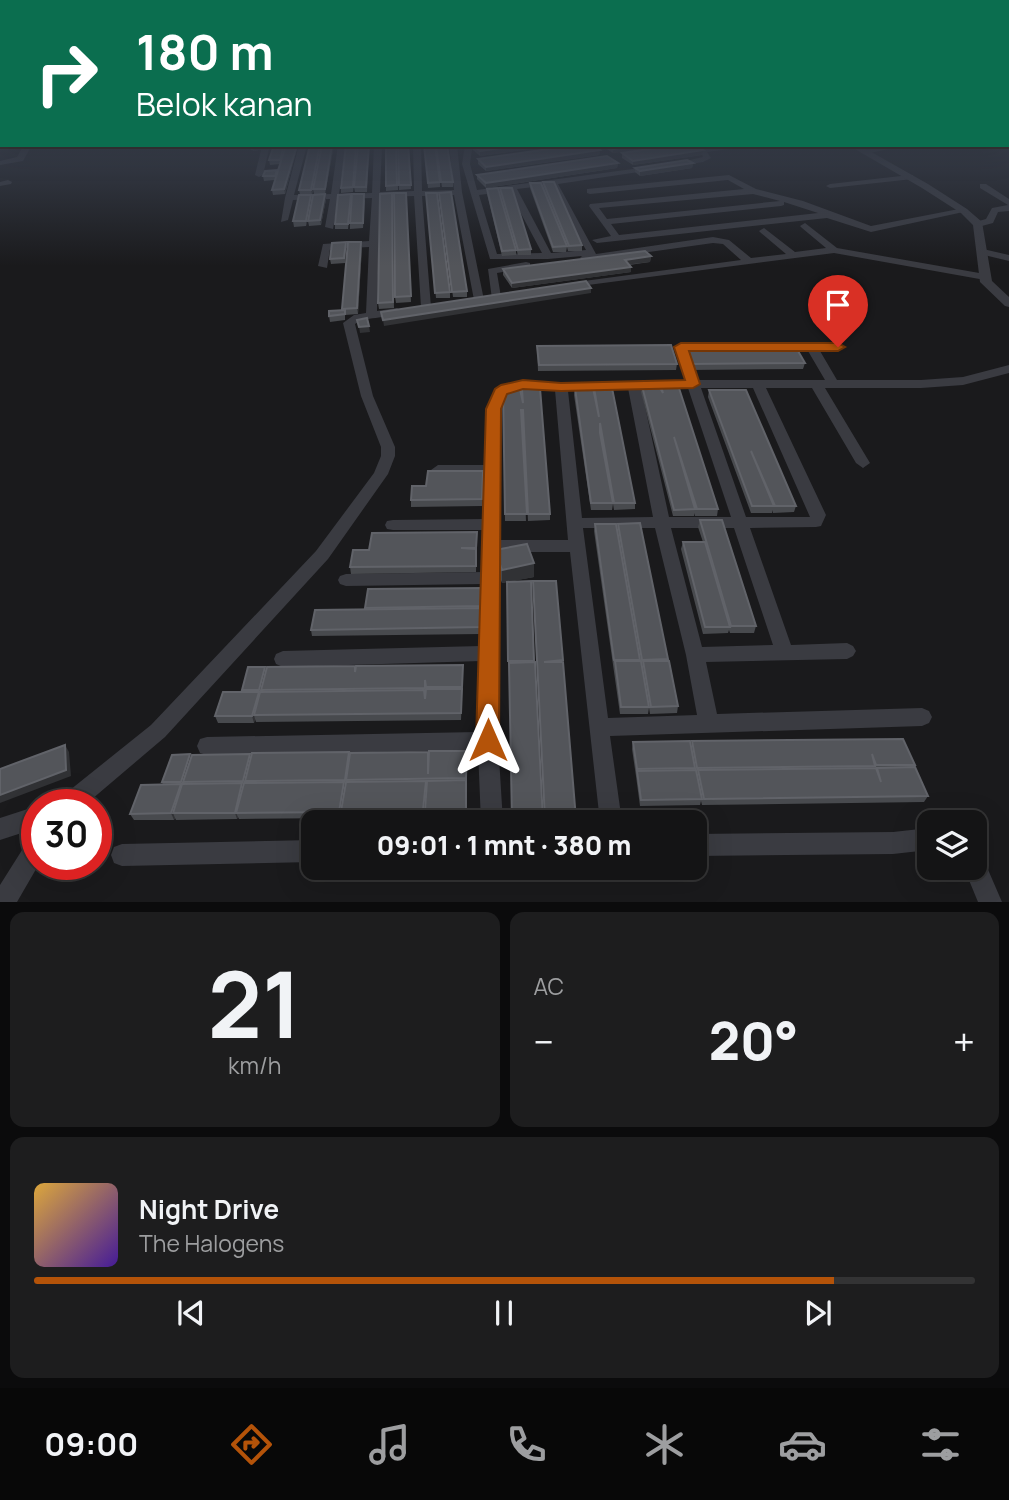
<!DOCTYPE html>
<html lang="id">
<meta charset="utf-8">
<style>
body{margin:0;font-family:Manrope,sans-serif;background:#1d1d1e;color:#f1f3f6;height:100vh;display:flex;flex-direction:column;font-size:26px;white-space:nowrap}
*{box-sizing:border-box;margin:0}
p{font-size:23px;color:#9d9ea0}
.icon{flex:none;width:38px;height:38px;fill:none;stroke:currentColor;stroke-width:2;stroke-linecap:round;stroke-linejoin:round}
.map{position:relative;height:902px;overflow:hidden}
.drawer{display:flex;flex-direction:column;gap:10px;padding:10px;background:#0b0b0c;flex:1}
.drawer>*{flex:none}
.hud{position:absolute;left:0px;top:0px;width:1010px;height:147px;box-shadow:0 7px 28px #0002,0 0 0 2px #333334;background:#0b6e4f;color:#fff;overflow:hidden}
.tools{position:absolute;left:917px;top:810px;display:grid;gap:14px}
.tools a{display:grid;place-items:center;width:70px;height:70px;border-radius:14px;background:#141415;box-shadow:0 7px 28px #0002,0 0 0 2px #333334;font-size:35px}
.speed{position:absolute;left:21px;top:789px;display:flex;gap:14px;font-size:35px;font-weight:700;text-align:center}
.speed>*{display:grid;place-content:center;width:91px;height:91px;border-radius:50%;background:#141415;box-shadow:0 7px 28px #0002,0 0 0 2px #333334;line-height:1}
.speed .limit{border:10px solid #d22;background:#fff;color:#111}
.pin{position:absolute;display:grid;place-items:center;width:60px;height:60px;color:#fff;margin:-72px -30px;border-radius:50% 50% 50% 0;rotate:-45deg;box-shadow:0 0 7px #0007}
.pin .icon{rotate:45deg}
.me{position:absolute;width:77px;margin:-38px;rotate:0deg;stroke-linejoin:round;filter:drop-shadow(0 0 5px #0008)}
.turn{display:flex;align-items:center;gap:24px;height:147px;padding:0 21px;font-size:32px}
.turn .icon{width:91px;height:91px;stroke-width:2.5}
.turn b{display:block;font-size:49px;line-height:60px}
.big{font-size:52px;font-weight:800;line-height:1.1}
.drawer .tile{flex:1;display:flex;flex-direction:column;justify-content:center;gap:10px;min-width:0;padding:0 24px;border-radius:14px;background:#1d1d1e}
.drawer .dial{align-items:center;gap:0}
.dial b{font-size:91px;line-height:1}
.song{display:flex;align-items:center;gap:21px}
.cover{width:84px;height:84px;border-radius:10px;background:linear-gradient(135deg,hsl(40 70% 55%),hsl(260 70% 35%))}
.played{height:7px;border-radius:4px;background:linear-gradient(90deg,#b45309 85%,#333334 85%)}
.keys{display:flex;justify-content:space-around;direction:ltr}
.heat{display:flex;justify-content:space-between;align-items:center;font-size:38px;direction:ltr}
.drawer .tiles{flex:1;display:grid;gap:10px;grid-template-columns:1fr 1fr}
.tile:last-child{grid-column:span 2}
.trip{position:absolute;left:301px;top:810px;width:406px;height:70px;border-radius:14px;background:#141415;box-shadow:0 7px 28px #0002,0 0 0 2px #333334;font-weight:800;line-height:70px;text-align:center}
.dock{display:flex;height:112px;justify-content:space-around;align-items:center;background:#080808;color:#9d9ea0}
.dock .icon{width:49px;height:49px}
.dock .on{color:#b45309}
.dock b{font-size:32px;color:#f1f3f6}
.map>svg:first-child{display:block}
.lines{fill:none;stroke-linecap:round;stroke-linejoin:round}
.minor{fill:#3a3b41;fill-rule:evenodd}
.tertiary{fill:#3a3b41;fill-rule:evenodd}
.wall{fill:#484a4e}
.shaded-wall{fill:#313235}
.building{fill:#53555a;stroke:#616369;stroke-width:2}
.route{fill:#b45309;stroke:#753606;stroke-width:2}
</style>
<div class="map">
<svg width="1009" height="902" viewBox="0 0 1009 902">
<rect width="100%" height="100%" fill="#1a1a1c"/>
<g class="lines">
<!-- minor -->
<g class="minor">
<path d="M24,145h8l-9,16 -23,4v-4l17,-4z"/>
<path d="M253,145h10l6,4 -6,26 -4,2 -4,-2 6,-25z"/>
<path d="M299,145h8l-13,50 37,-1 7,-49h8l-7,49 33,-1 2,-48h8l-2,47 34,-1 -1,-46h8l1,46 32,-1 -5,-45h8l5,47 22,108 -5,3 -5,-3 -20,-105 -32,1 9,111 -5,3 -5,-3 -7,-111 -34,1 -3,114 20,-3 5,3c-13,9 -33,4 -47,13l18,72 22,51v9l-7,18 -60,85 -163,178 -80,68h-28l3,-7 91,-73 165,-174 58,-78 7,-17v-9l-20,-51 -18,-73 11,-8 12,-2 3,-66 -39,2 -3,19 -9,-2 5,-22 46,-3 3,-43 -34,1 -5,30 -8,-2 5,-28 -37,1 -5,20 -7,2 4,-24z"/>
<path d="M465,145h20l-13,4 -2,15 7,26 178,-24v4h-3l-94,14 38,70 117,-17 16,3 22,18 35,-4 -25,-21 -2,-2 5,-3 31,24 31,-4 -24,-20 -2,-2 5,-3 32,25 148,26 5,3 -5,3 -151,-27 -269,35v-4l4,-1 172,-23 -18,-16 -10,-1 -128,18 -5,-3 2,-2 -34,3h-58l-28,-95zM550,185l36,65 -35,3 -34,-64zM509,191l33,62 -45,1 -18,-59z"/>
<path d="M585,145h20l-30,6 -4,-2z"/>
<path d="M724,145h46l-14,5 -19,-2 -30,4 4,6 -8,4 -31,5 -4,-2 35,-8 -4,-9z"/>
<path d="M888,145h20l-38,8 -4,2 -5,-4z"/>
<path d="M729,175l27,14 47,12 68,25 93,-18 4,3 -97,21 -44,-14 -230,25 -5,-3 19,-4 -22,-30 1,-2 154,-15 -16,-9 -138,14 -3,-1v-4zM753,194l27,7 -173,18 -8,-11zM784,202l34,11 -199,22 -8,-11 170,-18 3,-1z"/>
<path d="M910,175h3v4l-83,9 -4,-2 4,-2z"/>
<path d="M8,180l4,2 -1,2 -11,2v-4z"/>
<path d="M980,184h6l23,15v12l-11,1 -5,11 -15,4 -5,-3 2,-2 11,-3 6,-11 16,-3 -28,-17z"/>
<path d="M983,249l26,6v6l-29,-7v-4z"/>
<path d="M526,262l4,1v4l-33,6 4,24 -1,2h-8l-4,-30z"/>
<path d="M681,343l6,4 11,33h127l-17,-29 -32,-1 -2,-2 6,-4 63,1v4l-23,2 17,29h84l42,-3 46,-12v8l-46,12 -42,3h-96l45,75 -7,5 -7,-5 -44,-75h-46l60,127 -5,11 -5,1 -66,1 41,117 56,-2 6,3 3,5 -3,5 -6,3 -141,3 11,52 205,-6 7,3 3,6 -3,6 -7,3 -312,10 12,86h-22l-30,-270h-70l-2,189 5,81h-22l-3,-72 -271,5 -7,-2 -3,-7 3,-7 7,-2 271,-5 3,-71 -198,6 -7,-3 -2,-5 2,-5 7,-3 198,-5 2,-62 -137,2 -6,-2 -2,-4 2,-4 6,-2 138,-2v-42h-91l-6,-1 -2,-4 2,-4 6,-1 91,-1v-44h-46l-7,-5 7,-5h46l2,-56 9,-17 7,-7 21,-4 38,2 125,-3 -11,-33zM628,388l25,129 -71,1 -14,-127zM641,388h47l43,129h-62zM701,388h52l57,129h-64zM523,389l32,1 13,150h-68v-131l6,-15zM583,528h72l31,127 11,60 -89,3zM671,528h63l39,117 -71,2z"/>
<path d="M37,806v22l-37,12v-22z"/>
<path d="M929,828v22l-36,4 -198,2v-22l198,-2z"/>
<path d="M37,836v28h2l-22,38h-17v-17l29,-46z"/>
<path d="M313,840v22l-191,4 -8,-3 -3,-8 3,-8 8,-3z"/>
<path d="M975,855l8,3 19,44h-24l-14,-34h11z"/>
</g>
<!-- tertiary -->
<path class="tertiary" d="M848,145h11l69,39 39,25 15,13 10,59 17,16v10l-4,-1 -25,-24 -7,-57 -12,-12 -39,-25z"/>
</g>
<!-- wall -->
<g class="wall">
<path d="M241,145h21l1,4 -9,2z"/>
<path d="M298,145l-13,49 -12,1 -1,-5 3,-10 -11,1 -1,-5 14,-6v4l3,-10 -10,1 -1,-5z"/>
<path d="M322,145h12l-9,49h-11l-1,-5z"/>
<path d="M322,145l-10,50h-12l-1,-5z"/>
<path d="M346,145h11l-4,47 -12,1v-5z"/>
<path d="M369,145l-2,47h-12l-1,-5z"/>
<path d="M397,145l1,45 -12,1v-5z"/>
<path d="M398,145h11l2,44 -12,1z"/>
<path d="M424,145l16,37v5l-12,1z"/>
<path d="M436,145l17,37v5h-11z"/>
<path d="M472,145h84l-76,11 -8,-7z"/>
<path d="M602,145h65l-54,8 -11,-7z"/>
<path d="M600,150l-1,5 -113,16 -8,-7v-5z"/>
<path d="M622,153l80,2 -69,10 -11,-7z"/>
<path d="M618,163l-1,5 -131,20 -9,-9v-4z"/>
<path d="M693,163l-1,5 -52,8 -5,-4v-4z"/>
<path d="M543,182l39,63v6h-14l-1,-4 -1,5h-13l-23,-64v-5l13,4z"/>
<path d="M500,188l31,61v6h-13l-18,-62z"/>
<path d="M487,189l29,61v5l-14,1 -15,-62z"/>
<path d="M392,193l2,115 -15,1 -1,-6z"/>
<path d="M406,193l5,109 -15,1 -1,-6z"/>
<path d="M426,193l24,99v6h-14z"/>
<path d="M311,195l1,5 -6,26 -12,1 -1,-6z"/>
<path d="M440,198l27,93v6h-14z"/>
<path d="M326,199l-5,26 -12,1 -1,-5z"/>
<path d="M351,199l-3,30h-13v-5z"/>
<path d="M365,199l-2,29 -13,1v-6z"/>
<path d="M348,242l14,5 -4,67 -13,1v5l-15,2 -1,-6 13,-6z"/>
<path d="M346,248l-1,15 -14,1 -1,-5z"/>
<path d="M651,256l-1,6 -21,3 2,2v5l-119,16 -9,-13v-6z"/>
<path d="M683,345l122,18 -2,6 -114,1 -7,-19z"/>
<path d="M537,346l140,18 -1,6 -138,1z"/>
<path d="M642,386l18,2 1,-2 57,123 -1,7h-22l-1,-3v3h-21l-32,-124z"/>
<path d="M575,388l19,5v-5l41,115v6l-21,1 -1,-6 -1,6h-21l-17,-115z"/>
<path d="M503,389h17l30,125v6l-22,1 -5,-105h-1l4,105h-21z"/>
<path d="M709,390h37l50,116 -2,6 -21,1 -1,-3v3h-21l-43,-116z"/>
<path d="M483,471l-1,35 -71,1v-7l15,-14z"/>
<path d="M700,520l56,106 -2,7h-24l-1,-3 -1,3 -25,1 -22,-85 2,-7h20l-5,-15z"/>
<path d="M595,524l22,6 1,-6 50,135 10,47 -1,7 -27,1 -1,-6 -1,6h-28l-26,-183z"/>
<path d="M477,532l-1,40 -125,2 -1,-7 19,-17z"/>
<path d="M495,550l39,27 -23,4h20l11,241h-30l-5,-240 -5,1 -7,-19z"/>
<path d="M533,581h23l19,241h-31z"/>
<path d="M482,588l-1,46 -169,2 -1,-6 54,-21v-1z"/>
<path d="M265,667l1,3 197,2 -2,48 -205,2 -1,-3 -1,4h-36l-3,-7 27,-24v-2z"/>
<path d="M692,741l223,24 -2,2 15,29 -4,6 -222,3 -1,-4 -1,4 -60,1 -4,-30 -4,-27 1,-7 58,4z"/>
<path d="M467,751l-1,65h-40l-1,-6 2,-25 -3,32 -81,1 -1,-4 -1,4 -102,1 -1,-2 -1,2 -61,1 -1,-2 -1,2h-40l-4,-6 33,-29 -1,-3 29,-25h60l98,-5 1,4 78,7z"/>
</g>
<!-- shaded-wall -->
<g class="shaded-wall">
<path d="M259,145h3l1,4 -9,2 -1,-4z"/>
<path d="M297,145h1l-13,49 -1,-5z"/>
<path d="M320,145h2l-10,50 -1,-5z"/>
<path d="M332,145h2l-9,49v-5z"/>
<path d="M356,145h1l-4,47v-5z"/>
<path d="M523,145h33l-76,11v-5z"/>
<path d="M636,145h31l-54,8v-4z"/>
<path d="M600,150l-1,5 -113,16v-4z"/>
<path d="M703,150l-1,5 -69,10v-4z"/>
<path d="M618,163l-1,5 -131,20v-5z"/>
<path d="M693,163l-1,5 -52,8v-5z"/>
<path d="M325,194l1,5 -5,26 -1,-5z"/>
<path d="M311,195l1,5 -6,26v-5z"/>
<path d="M361,242l1,5 -4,67 -1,-6z"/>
<path d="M651,256l-1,6 -26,3 1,-5z"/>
<path d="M631,267v5l-119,16v-5z"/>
<path d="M591,288v5l-207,33 -1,-6z"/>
<path d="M369,326l1,6 -10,1 -1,-6z"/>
<path d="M534,563v14l-32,6v-13z"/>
<path d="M265,667l2,7 -6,16 1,3 -1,4 -2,-7z"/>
<path d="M259,692l2,6 -7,17 1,4 -1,4 -2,-7z"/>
<path d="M65,745l4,7 2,24 -71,27v-8z"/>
<path d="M349,752l1,7 -4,21v7l-1,-7z"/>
<path d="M190,754l3,7 -10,21 2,4 -1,3 -3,-7z"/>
<path d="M250,754l3,6 -8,21 1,4v3l-3,-7z"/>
<path d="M426,781v7l-2,29 -1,-7z"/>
<path d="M344,782l2,7 -5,22v7l-2,-6z"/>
<path d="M242,783l3,7 -9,23 2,4 -1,2 -2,-6z"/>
<path d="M181,784l3,7 -11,22 2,5 -1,2 -3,-7z"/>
</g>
<!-- building -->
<g class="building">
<path d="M274,145h10l-4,15h-11z"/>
<path d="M286,145h11l-13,44 -12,1z"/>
<path d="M310,145h10l-9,45h-12z"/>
<path d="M322,145h10l-7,44h-12z"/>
<path d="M346,145h10l-3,42 -12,1z"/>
<path d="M358,145h11l-3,42h-12z"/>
<path d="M386,145h10l1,40 -11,1z"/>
<path d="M398,145h10l3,40h-12z"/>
<path d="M424,145h11l5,37 -12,1z"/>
<path d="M436,145h11l6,37h-12z"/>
<path d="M473,145h50l-43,6z"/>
<path d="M577,145h15l8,5 -114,17 -8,-8z"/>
<path d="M608,145h28l-23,4z"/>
<path d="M677,145h17l9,5 -70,11 -11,-8z"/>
<path d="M607,156l11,7 -132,20 -9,-8z"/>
<path d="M687,160l6,3 -53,8 -5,-3z"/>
<path d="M277,170l-2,6h-12l2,-5z"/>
<path d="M543,182h11l28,63 -13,1z"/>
<path d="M530,183h11l26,63 -14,1z"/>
<path d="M498,188l18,62 -14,1 -15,-62z"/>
<path d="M500,188h12l19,61 -13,1z"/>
<path d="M451,192l16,99 -15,1 -13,-99z"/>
<path d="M392,193l1,109 -15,1 2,-109z"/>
<path d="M394,193h12l5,103 -16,1z"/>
<path d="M426,193h11l13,99 -15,1z"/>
<path d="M325,194l-5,26 -12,1 5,-26z"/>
<path d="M351,194l-3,30h-13l3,-29z"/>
<path d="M352,194h12l-1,29h-13z"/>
<path d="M299,195h12l-5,26h-13z"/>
<path d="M346,242l-2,16 -14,1 2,-16z"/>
<path d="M348,242h13l-4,66 -15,1z"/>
<path d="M645,251l6,5 -26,4 6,7 -119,16 -9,-14z"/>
<path d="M586,281l5,7 -208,32 -2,-8z"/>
<path d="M345,310v4l-16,2v-5z"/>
<path d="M367,318l2,8 -10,1 -2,-7z"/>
<path d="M794,344l11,19 -115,1 -7,-19z"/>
<path d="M671,345l6,19 -138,1 -2,-19z"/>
<path d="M678,385l40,124h-21l-23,-72 21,72 -21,1 -32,-124h17l4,7 -2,-7z"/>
<path d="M540,388l10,126h-22l-5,-104h-2l6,104h-22l-2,-125h17l3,14 -1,-14z"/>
<path d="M575,388h18l6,29 -5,-29h18l23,115h-21l-14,-80v10l13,70h-22z"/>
<path d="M709,390h37l50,116h-21l-24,-55 23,55h-22z"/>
<path d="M428,471h55l-1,28 -71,1 1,-14h14z"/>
<path d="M700,520h22l34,106h-25z"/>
<path d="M640,523l28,136 -26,1 -24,-136z"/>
<path d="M595,524h21l24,136h-26z"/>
<path d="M477,532l-1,16h-15l15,1v17l-126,1 3,-17h16l3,-17z"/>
<path d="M683,542h22l25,85h-25z"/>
<path d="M527,544l7,19 -32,7 -7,-20z"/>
<path d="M531,581l3,80h-26l-1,-79z"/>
<path d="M533,581h23l7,79 -19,2h19l13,157h-31z"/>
<path d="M482,588l-1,18 -116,2 3,-19z"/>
<path d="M481,608v19l-170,3 4,-20z"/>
<path d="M615,661h26l8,46h-28z"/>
<path d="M643,661h26l9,45 -27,1z"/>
<path d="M535,662l8,158h-31l-3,-157z"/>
<path d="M463,665l-1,22h-36l-1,-7v8l-164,2 6,-23 88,-1v6l1,-6z"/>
<path d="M248,667h17l-6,23h-17z"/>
<path d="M426,689h36l-1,24 -207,2 6,-23 164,-2 1,9z"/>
<path d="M223,692h36l-7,24h-37z"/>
<path d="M903,739l12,26h-39l-4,-11 3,12 -178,2 -5,-27z"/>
<path d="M690,741l5,27 -58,1 -4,-27z"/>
<path d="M65,745l1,25 -66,25v-26z"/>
<path d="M429,751h38l-1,27 -120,2 4,-27 78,-1v22z"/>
<path d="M349,752l-4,28 -100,1 7,-28z"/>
<path d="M190,754l-9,28h-19l10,-27z"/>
<path d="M250,754l-7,27 -60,1 9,-27z"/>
<path d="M915,767l13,29 -224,3 -6,-29 178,-2 5,14 -4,-14z"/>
<path d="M696,770l6,29 -61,1 -4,-29z"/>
<path d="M466,780v29l-41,1 2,-29z"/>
<path d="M426,781l-3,29 -82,1 5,-29z"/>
<path d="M344,782l-5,30 -103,1 8,-30z"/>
<path d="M242,783l-7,30h-62l9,-29z"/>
<path d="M181,784l-10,29 -41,1 11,-29z"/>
</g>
<!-- sky -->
<linearGradient id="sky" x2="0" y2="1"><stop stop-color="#0e0e0f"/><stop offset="0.53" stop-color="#383e4b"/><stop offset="1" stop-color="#383e4b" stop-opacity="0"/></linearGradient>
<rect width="1009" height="266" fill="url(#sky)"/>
<!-- route -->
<path class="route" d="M681,343h157l7,4 -7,4h-149l11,33 -7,4 -132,3 -38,-2 -16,5 -6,15 -2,331 -3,8 -8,3 -9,-3 -3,-8 10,-331 9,-20 6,-4 22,-5 38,3 124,-3 -11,-33z"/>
</svg>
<div class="tools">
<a><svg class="icon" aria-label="layers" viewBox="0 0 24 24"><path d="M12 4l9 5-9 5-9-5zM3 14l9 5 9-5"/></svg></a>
</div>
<div class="speed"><div class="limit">30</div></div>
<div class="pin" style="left:838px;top:347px;background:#d93025"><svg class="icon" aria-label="arrive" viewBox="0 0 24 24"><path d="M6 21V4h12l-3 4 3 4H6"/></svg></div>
<svg class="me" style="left:488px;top:740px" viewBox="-20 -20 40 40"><path d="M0-17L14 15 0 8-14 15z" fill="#b45309" stroke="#fff" stroke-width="4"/></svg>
<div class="trip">09:01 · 1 mnt · 380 m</div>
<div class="hud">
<div class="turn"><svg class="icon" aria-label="right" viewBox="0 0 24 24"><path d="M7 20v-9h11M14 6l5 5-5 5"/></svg><div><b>180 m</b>Belok kanan</div></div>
</div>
</div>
<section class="drawer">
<div class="tiles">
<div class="tile dial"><b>21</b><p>km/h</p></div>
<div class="tile"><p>AC</p>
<div class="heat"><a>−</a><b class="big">20°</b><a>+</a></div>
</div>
<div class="tile">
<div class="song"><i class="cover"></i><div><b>Night Drive</b><p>The Halogens</p></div></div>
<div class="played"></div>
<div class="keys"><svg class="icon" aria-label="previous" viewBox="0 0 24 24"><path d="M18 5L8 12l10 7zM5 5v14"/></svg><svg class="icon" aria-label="pause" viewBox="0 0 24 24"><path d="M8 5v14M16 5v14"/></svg><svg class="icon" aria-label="next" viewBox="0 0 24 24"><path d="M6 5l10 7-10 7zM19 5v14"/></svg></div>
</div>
</div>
</section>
<nav class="dock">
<b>09:00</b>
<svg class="icon on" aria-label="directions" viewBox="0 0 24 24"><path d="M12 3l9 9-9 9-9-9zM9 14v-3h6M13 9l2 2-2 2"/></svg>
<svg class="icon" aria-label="music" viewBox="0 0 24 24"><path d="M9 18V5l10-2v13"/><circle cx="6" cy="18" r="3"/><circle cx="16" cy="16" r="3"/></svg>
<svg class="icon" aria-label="phone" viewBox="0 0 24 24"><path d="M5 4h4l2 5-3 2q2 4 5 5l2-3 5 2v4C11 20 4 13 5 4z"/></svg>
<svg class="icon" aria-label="climate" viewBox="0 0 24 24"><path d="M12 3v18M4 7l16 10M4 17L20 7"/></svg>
<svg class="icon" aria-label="car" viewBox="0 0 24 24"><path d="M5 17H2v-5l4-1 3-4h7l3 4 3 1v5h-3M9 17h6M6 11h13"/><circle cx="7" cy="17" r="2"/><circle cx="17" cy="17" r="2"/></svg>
<svg class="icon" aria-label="filters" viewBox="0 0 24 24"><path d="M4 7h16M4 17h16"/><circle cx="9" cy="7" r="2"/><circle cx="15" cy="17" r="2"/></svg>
</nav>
